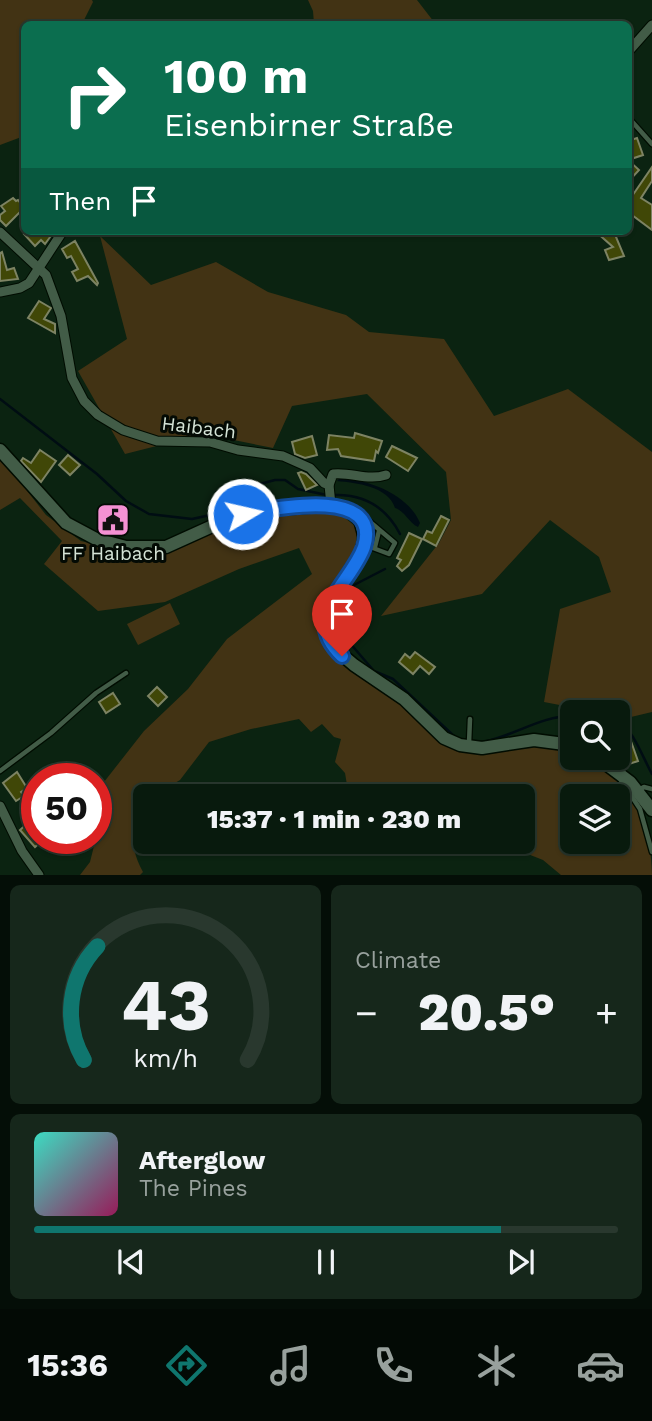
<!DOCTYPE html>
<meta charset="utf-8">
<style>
body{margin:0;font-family:"Work Sans",sans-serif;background:#16271b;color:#f1f3f6;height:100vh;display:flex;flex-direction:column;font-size:26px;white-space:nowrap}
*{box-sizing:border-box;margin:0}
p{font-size:23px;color:#98a19d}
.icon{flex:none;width:38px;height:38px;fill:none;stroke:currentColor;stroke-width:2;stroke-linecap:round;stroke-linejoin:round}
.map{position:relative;height:875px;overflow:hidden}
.sheet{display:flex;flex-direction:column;gap:10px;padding:10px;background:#040e07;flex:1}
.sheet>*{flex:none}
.hud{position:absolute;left:21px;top:21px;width:611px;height:214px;border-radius:10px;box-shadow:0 2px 5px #0004,0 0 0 2px #29382e;background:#0b6e4f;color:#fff;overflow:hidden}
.fabs{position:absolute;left:560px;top:700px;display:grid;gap:14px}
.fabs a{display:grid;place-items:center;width:70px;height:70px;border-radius:10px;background:#081a0d;box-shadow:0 2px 5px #0004,0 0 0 2px #29382e;font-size:35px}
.speed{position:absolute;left:21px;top:763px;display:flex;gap:14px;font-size:35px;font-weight:700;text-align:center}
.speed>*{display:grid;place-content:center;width:91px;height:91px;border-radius:50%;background:#081a0d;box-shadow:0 2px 5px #0004,0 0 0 2px #29382e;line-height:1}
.speed .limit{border:10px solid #d22;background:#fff;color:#111}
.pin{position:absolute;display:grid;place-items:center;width:60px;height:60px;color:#fff;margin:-72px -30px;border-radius:50% 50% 50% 0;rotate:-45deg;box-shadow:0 0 7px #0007}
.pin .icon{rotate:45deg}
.me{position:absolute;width:77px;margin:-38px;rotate:81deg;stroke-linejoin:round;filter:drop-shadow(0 0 5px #0008)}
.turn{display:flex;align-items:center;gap:24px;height:147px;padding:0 28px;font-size:32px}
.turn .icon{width:91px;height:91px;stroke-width:2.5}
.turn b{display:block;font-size:49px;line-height:60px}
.then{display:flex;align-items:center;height:66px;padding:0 28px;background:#0003;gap:14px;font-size:26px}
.big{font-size:52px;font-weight:800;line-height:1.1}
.sheet .tile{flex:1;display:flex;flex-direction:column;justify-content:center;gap:10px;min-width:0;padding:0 24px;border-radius:10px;background:#16271b}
.sheet .dial{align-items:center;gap:0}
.dial svg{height:182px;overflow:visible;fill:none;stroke:#29382e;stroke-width:7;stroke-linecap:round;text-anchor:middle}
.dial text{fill:#f1f3f6;stroke:none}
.song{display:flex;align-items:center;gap:21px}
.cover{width:84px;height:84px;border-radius:10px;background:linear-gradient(135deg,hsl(170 70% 55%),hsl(330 70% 35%))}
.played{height:7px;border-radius:4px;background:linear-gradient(90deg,#0f766e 80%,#29382e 80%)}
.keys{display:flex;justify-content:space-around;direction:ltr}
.heat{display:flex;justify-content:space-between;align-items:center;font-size:38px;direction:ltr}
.sheet .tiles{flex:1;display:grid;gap:10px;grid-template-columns:1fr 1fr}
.tile:last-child{grid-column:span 2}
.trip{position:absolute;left:133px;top:784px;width:402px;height:70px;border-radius:10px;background:#081a0d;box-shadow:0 2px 5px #0004,0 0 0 2px #29382e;font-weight:800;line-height:70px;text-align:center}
.tab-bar{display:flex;height:112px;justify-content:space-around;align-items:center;background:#030a05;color:#98a19d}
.tab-bar .icon{width:49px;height:49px}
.tab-bar .selected{color:#0f766e}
.tab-bar b{font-size:32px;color:#f1f3f6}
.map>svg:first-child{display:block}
.green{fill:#423314;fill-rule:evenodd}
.water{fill:#000d13}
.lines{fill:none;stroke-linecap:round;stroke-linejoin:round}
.stream{stroke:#000d13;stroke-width:2.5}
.building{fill:#404707;stroke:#7d8363;stroke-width:2}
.lane-casing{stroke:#000c01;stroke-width:7}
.street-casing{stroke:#000c01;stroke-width:11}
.secondary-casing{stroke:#000c01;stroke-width:15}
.lane{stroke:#425c47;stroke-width:4.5}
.street{stroke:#425c47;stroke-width:9}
.secondary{stroke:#425c47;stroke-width:12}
.route-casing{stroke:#114b97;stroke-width:18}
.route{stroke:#1a73e8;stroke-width:12}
.labels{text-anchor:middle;stroke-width:6;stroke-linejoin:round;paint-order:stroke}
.street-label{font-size:19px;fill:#d4e3d6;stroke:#030a04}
.poi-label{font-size:19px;fill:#d4e3d6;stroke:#030a04}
</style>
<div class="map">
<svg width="652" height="875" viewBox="0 0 652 875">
<rect width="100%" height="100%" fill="#0b2311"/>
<!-- green -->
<g class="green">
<path d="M0,0h92l1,2 -11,22h-58v112l-24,9z"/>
<path d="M308,0h109l17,22 -3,2h-117l-1,-13z"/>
<path d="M100,236l51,49 65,-23 52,30 78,23 23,17 75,7 50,77 74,-27 84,63v260l-21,5 -13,-2v-3h-22l-52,-10 16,-93 51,-17 -12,-35 -49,-37 -68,74 -101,22 58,-73 12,-23 -5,-48 -79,-78 -75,12 -19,42 -69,-14 -79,20 -47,-83 49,-32z"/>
<path d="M0,456l46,59 35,26 28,7 50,7 79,-35 40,-6 61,-1 17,14 1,21 -21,32 -12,31 -2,25 60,49 69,62 59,1 38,-3 24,5v8h17c13,12 31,23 42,37 14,18 21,57 21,80h-91l-18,-15 -46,-18h26v-46h-170l-5,-5 -3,-18 -10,-11 6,-23 -7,-2 -12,-13 -11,8 -12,-13 -48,10 -42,13 -29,38 -27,16h-8v5l-12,7c-2,23 -2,43 10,64l-3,3h-60l10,-13 6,-24 8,-56 40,-51 44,-42 39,-50 85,-65 -13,-26 -60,21 -74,33 -67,9 -54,-47 18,-23 -42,-43 -20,12zM572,796h46v46h-46z"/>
<path d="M170,603l10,21 -42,21 -11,-21z"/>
</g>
<!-- water -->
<path class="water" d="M340,478c29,2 68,16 80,45l-2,4c-9,-4 -13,-16 -23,-19 -7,-22 -39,-25 -58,-27z"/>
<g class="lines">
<!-- stream -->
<g class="stream">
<path d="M0,399l97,75 29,27 23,13 43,5 23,-5 41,-29 19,-5h10l13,9 29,6"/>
<path d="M334,495c30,-1 52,12 66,39"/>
<path d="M385,569l-31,16 -11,28v15l6,14 25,29 19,8 62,58"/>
<path d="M618,721c15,8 25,37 34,53"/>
<path d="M487,741c30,-7 55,-25 85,-25"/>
</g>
</g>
<!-- building -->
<g class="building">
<path d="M637,138l6,17 -15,5 11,10 -11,12v-41z"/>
<path d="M652,167v14l-11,17 11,7v25l-24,-18v-10z"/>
<path d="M13,198l3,3 2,-1 6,8 -18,18 -6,-6v-5l5,-4 -4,-5z"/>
<path d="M27,231h25l1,2 -8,11 -4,-4 -6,6 -11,-12z"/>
<path d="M595,231h20l4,3 -3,3 8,19 -15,4 -4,-10 8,-3z"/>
<path d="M75,241l23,42 -1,2 -9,-9 -11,5 -5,-9 6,-3 -7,-13 -4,2 -5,-9z"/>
<path d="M2,252l5,18 7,-2 4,11 -18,2v-28z"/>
<path d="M39,301l12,7 -7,11 11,5v9l-27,-15z"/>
<path d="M355,433l27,8 -4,12 -2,-2 -2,10 -33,-5 -3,-7 -11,1 2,-15 25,3z"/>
<path d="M312,436l5,19 -12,3 -10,-4 -3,-12z"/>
<path d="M392,446l25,12 -9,13 -22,-14z"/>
<path d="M40,450l16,11 -15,21 -20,-21 2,-3 8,5z"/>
<path d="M68,455l12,10 -10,10 -11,-10z"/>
<path d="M301,472l5,2 11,11 -11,5 -8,-17z"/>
<path d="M108,508l16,9 -6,14 -16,-8z"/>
<path d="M441,516l8,4 -13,26 -13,-7 4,-8 5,2z"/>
<path d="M409,533l13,6 -13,26 -7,6 -5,-5 4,-6 -4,-2z"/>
<path d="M415,652l20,15 -6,7 -9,-8 -7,8 -14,-12 6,-8 5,4z"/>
<path d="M157,687l10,10 -9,9 -10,-10z"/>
<path d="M113,693l7,11 -14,9 -7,-11z"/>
<path d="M627,730l11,31 -15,5 -5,-14v-18z"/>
<path d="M17,772l10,16 -6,4 3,4 -8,5 -13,-18z"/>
<path d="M30,821l7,8v9h8l-10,9 -15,-17z"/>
</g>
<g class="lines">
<defs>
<g id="lane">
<path d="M628,117l24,27"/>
<path d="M168,231l1,1"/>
<path d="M361,520l8,1 26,22 -6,11 -24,-9"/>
<path d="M375,547l4,-16"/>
<path d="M469,743l1,-24"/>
<path d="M0,771l51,-38 45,-40 30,-20"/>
<path d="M621,780l19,29 12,43"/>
<path d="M639,790l5,-3 8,2"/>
</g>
<g id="street">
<path d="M628,52l24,-27"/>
<path d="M0,232l46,43 15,41 11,62 12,23 14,14 25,15 34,11 53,1 28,8 45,6 27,12 14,15 5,2 2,20"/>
<path d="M0,292l20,-4 9,-5 34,-52"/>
<path d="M329,485l4,-11c19,-2 35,7 53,1"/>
<path d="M0,806l22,45 17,24"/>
</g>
<g id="secondary">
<path d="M0,450l66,73 30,16 30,8h40l62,-28 35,-9 68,-5 18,4 11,11 5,18 -4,15 -27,42 -5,15 -3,21 8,17 20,17 50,34 40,39 16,7 22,3 52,-8 38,5"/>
<path d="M598,758l32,24 22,28"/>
</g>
</defs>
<!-- lane casing -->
<use href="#lane" class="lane-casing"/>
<!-- street casing -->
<use href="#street" class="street-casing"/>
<!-- secondary casing -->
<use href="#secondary" class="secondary-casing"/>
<!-- lane -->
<use href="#lane" class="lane"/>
<!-- street -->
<use href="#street" class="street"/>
<!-- secondary -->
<use href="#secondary" class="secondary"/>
</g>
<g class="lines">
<defs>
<path id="route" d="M243,514c28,-5 140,-29 121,33 -13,37 -65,68 -22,109"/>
</defs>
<!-- route casing -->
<use href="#route" class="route-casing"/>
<!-- route -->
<use href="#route" class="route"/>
</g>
<!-- icons -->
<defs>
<symbol id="civic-square" viewBox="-11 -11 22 22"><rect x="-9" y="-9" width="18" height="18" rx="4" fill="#f491d3" stroke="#030a04"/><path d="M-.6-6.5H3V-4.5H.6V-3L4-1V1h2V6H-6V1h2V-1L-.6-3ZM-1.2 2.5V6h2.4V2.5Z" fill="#111"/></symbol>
</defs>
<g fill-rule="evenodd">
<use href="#civic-square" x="94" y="501" width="38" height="38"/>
</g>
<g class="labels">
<!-- street labels -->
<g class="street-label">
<text transform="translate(199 427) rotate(7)" y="7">Haibach</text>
</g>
<!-- poi labels -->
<g class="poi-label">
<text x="113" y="560">FF Haibach</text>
</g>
</g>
</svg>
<div class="fabs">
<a><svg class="icon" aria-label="search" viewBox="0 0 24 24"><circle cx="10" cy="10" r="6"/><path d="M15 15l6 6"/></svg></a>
<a><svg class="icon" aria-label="layers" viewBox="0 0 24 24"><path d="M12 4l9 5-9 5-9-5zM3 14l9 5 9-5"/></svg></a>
</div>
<div class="speed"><div class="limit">50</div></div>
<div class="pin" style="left:342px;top:656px;background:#d93025"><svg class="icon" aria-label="arrive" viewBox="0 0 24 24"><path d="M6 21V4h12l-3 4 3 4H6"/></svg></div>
<svg class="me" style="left:243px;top:514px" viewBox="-20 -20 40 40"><circle r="17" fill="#1a73e8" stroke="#fff" stroke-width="3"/><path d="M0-11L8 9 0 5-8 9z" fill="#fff"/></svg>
<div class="trip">15:37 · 1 min · 230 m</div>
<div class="hud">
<div class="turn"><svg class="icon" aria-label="right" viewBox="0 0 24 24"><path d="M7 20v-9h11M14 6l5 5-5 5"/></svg><div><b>100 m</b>Eisenbirner Straße</div></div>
<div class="then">Then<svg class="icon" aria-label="arrive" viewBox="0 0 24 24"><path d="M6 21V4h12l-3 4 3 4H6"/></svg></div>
</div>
</div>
<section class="sheet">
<div class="tiles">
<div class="tile dial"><svg viewBox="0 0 100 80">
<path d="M14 69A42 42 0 1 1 86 69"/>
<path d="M14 69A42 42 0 0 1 20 19" stroke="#0f766e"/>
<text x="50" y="56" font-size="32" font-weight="700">43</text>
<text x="50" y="72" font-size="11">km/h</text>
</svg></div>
<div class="tile"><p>Climate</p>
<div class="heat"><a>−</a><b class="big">20.5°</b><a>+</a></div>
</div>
<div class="tile">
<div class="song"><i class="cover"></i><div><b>Afterglow</b><p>The Pines</p></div></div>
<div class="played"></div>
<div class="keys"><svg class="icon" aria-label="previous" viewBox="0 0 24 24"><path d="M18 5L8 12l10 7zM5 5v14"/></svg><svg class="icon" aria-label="pause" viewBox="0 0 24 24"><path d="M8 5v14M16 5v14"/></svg><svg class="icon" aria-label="next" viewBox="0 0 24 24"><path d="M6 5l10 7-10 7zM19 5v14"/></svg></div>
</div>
</div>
</section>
<nav class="tab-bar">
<b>15:36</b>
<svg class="icon selected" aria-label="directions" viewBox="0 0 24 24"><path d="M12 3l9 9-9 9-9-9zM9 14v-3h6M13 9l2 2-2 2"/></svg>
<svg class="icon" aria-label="music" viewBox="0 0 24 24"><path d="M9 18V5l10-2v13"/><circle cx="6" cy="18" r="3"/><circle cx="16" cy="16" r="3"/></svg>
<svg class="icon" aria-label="phone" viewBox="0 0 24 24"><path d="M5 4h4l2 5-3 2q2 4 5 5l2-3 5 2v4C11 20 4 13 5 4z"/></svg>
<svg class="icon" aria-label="climate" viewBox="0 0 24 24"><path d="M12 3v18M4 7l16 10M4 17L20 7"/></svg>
<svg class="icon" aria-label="car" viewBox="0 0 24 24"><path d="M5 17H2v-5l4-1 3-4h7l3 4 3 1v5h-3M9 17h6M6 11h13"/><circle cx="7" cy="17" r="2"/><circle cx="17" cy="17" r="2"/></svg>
</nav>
